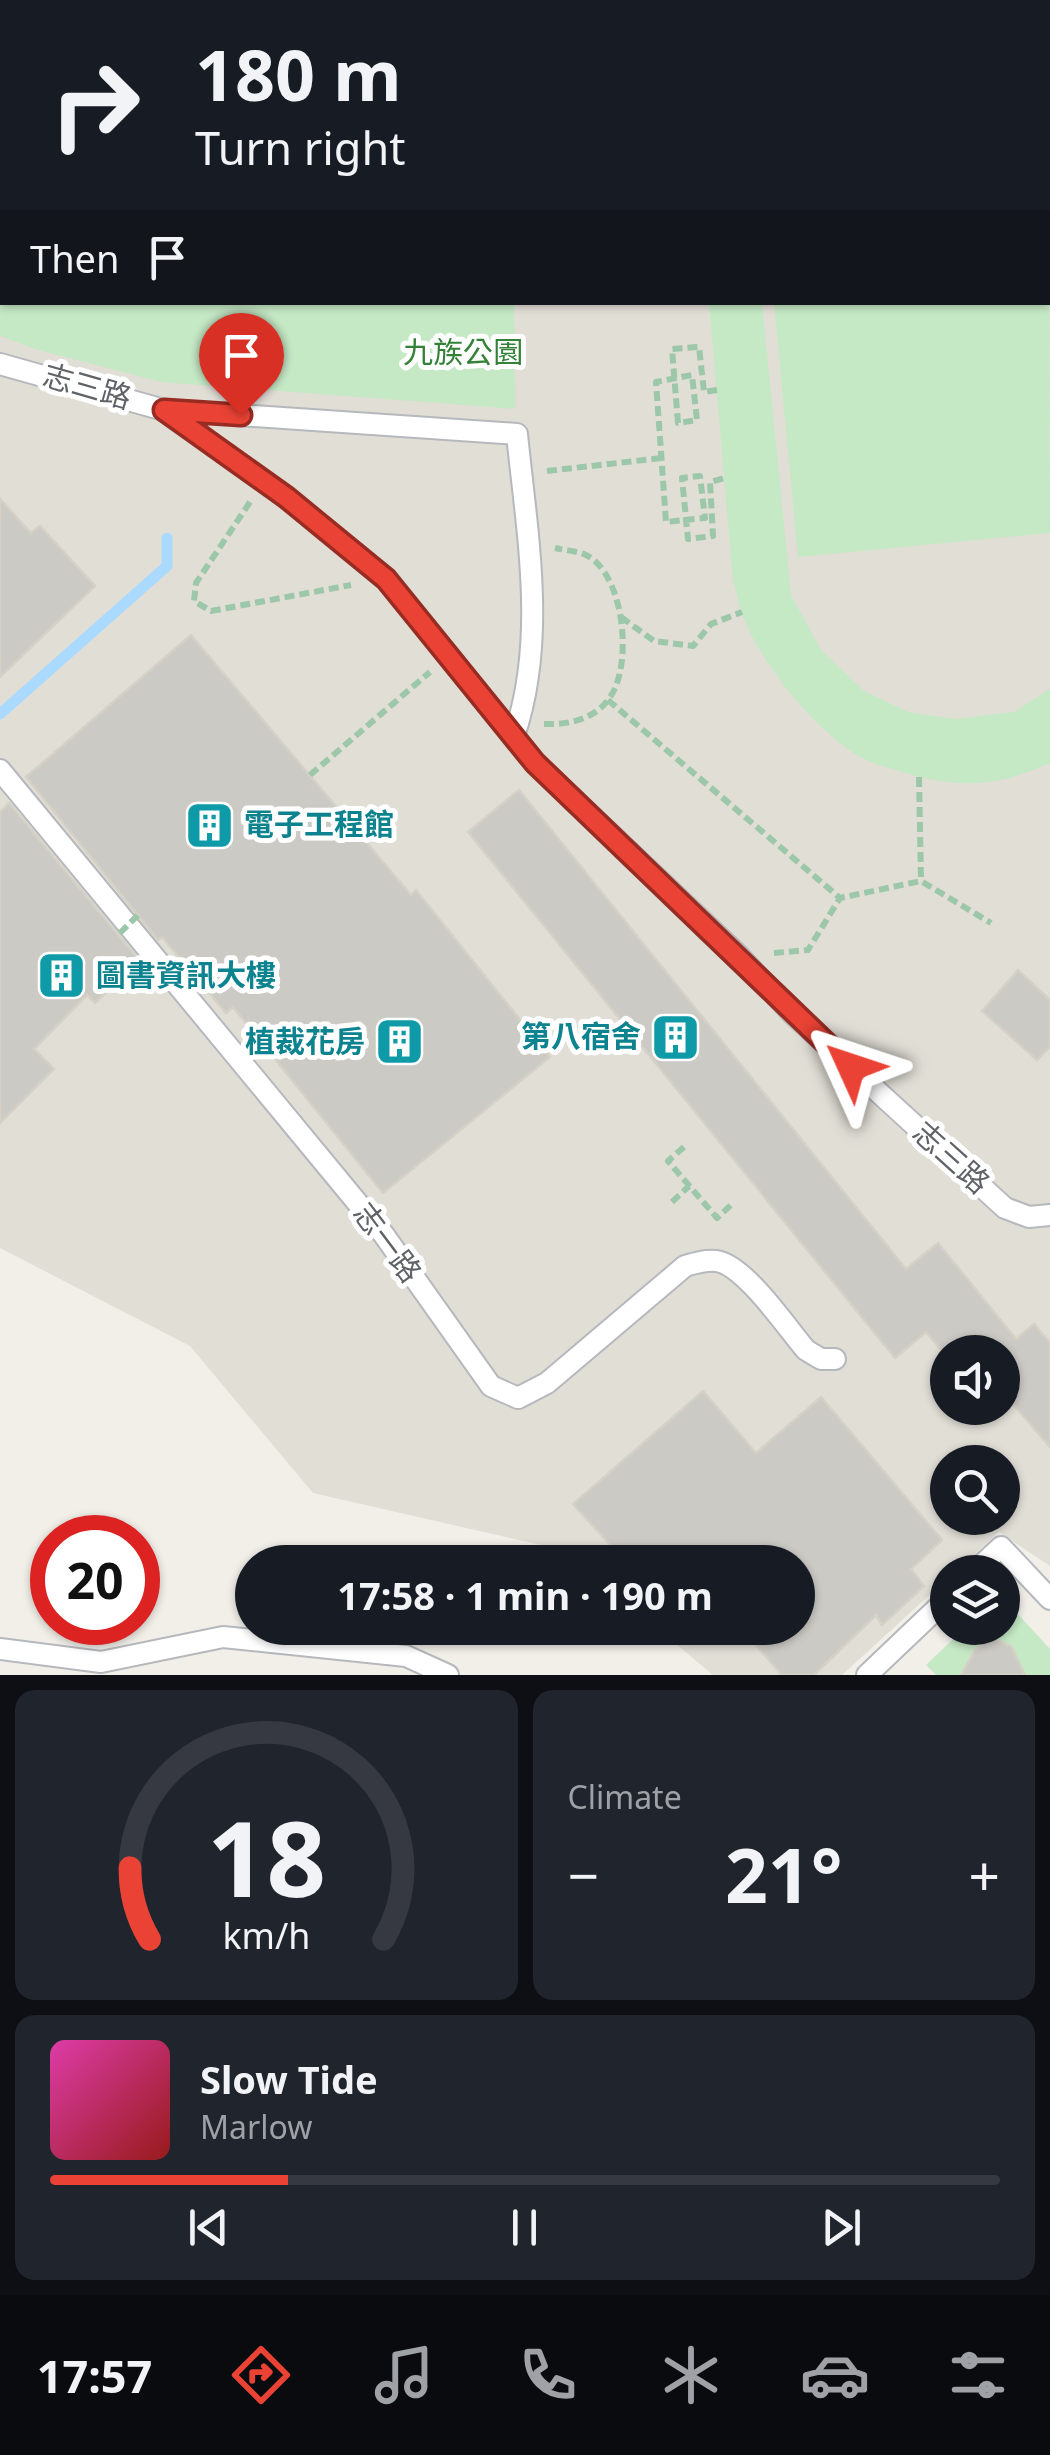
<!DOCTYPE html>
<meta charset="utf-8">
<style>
body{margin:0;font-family:"Noto Sans","Noto Sans TC",sans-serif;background:#20242c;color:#f1f3f6;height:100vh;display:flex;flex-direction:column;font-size:38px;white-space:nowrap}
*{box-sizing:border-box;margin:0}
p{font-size:32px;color:#9ea1a6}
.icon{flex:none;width:55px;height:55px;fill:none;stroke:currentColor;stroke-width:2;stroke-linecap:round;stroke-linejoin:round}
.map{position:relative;height:1675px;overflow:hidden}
.side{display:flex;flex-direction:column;gap:15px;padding:15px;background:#0d0f14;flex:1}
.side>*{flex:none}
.hud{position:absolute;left:0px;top:0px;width:1050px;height:305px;box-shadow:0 2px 8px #0004;background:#171b24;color:#f1f3f6;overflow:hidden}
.buttons{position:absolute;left:930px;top:1335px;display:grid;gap:20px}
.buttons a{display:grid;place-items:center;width:90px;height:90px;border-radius:50%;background:#171b24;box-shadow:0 2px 8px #0004;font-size:50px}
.speed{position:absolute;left:30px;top:1515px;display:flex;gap:20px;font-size:50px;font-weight:700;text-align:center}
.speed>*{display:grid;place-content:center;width:130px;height:130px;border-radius:50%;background:#171b24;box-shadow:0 2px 8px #0004;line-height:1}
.speed .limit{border:15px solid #d22;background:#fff;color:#111}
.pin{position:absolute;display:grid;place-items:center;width:85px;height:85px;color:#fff;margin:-102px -42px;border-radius:50% 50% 50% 0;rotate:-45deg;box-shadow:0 0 10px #0007}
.pin .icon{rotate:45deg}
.me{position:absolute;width:110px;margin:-55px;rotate:312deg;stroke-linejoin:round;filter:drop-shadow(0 0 8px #0008)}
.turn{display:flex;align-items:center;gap:35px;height:210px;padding:0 30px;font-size:45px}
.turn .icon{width:130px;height:130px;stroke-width:2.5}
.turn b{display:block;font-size:70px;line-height:85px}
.then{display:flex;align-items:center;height:95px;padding:0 30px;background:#0003;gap:20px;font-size:38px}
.big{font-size:75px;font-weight:700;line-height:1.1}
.side .card{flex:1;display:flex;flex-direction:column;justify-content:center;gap:15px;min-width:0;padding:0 35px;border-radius:20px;background:#20242c}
.side .dial{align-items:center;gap:0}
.dial svg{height:260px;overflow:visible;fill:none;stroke:#363941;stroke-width:7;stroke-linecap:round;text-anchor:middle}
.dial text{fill:#f1f3f6;stroke:none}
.song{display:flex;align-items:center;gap:30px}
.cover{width:120px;height:120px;border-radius:15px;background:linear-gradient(135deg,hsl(320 70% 55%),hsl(0 70% 35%))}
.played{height:10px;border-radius:5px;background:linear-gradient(90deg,#ea4335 25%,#363941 25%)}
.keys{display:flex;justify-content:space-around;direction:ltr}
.heat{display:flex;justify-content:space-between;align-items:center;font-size:55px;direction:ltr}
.side .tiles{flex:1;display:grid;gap:15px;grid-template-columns:1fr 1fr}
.card:last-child{grid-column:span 2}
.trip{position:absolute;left:235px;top:1545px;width:580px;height:100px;border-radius:50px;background:#171b24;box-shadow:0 2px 8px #0004;font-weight:700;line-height:100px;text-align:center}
.menu{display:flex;height:160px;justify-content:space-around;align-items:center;background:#090b0e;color:#9ea1a6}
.menu .icon{width:70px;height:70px}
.menu .selected{color:#ea4335}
.menu b{font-size:45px;color:#f1f3f6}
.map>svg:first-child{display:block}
.education{fill:#e1ded6;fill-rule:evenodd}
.green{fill:#c5e8c5}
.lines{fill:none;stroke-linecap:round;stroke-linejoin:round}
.stream{stroke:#aadaff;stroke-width:11}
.building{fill:#cccac5;stroke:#d6d1c6;stroke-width:2.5}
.service-casing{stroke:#b5b8bc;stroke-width:24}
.path{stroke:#9cc7a9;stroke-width:6;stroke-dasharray:10 5;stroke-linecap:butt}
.service{stroke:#fff;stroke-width:20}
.path-bridge{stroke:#9cc7a9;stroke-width:6;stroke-dasharray:10 5;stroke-linecap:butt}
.route-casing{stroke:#982c22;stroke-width:25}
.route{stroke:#ea4335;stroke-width:18}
.labels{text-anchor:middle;stroke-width:10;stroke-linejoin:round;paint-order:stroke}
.park-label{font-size:30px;fill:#348238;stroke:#fff}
.street-label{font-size:30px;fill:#5f6368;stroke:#fff}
.culture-label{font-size:30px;font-weight:bold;fill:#0d838f;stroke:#fff;text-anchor:start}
</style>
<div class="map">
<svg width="1050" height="1675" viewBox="0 0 1050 1675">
<rect width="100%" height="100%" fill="#f1efe8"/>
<!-- education -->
<path class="education" d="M0,0h1050v1566l-51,-34 -44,40h-7l-1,7 -105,96h-129l-56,-47h141v-66h-217l-14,-11 -254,-58 -123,-147 -190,-98zM2,2h1046v300h-1046zM948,1352h54v56h-54zM948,1462h54v56h-54z"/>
<!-- green -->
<g class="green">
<path d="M0,0l336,2h-334v300l512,1 1,106 -354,-27 -126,-33 -35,-13z"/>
<path d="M1048,15l2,518 -252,24 -24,-254 274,-1z"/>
<path d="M709,303h53l29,292 30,55 43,41 44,21 47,7 59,-7 36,-23v74c-52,24 -93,26 -148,9 -11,-4 -25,-6 -36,-12 -46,-24 -99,-89 -120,-136 -6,-14 -9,-29 -13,-44z"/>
<path d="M1003,1598l47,51v26h-114l-10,-10 39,-37h37z"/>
</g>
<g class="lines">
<!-- stream -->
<path class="stream" d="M0,714l167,-148v-28"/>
</g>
<!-- building -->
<g class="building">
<path d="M0,499l31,34 9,-7 55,60 -95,91z"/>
<path d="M191,635l220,260 5,-5 134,167 -167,136 -150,-186 -7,6 -64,-76 -4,3 -132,-163z"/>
<path d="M519,790l387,479 32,-26 78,96 18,-15 16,19v104l-48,-56v-39h-59l-17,-20 -31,26 -427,-526z"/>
<path d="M9,803l130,157 -44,43 -8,-8 -53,54 20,20 -54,54v-311z"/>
<path d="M1018,970l32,30v47l-13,13 -55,-49z"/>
<path d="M703,1391l53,62 65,-56 121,143 -31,29 13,17 -42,39 -6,-10 -62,60h-32l-41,-47h57v-66h-172l-53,-58z"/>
<path d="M996,1640l15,6 14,29h-64l14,-25 12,-9z"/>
</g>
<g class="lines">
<defs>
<g id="service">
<path d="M0,364l164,46 122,87 101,82 148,184 203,192 55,59 212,194 24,9 21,-2"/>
<path d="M165,410l352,24c10,100 30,205 -3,302"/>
<path d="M0,770l384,465 107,151 27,12 29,-15 138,-117c10,-3 20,-6 31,-5 28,3 71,67 90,89l15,9h14"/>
<path d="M974,1572l27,-25 49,52"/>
<path d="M0,1649l101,13 122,-25 183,19 42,19"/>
<path d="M867,1675l81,-77"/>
</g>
</defs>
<!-- service casing -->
<use href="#service" class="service-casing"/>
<!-- path -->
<g class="path">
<path d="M717,390l-13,2 -5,-45 -27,2 6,74 19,-3 -5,-45 -36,7 10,140 39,-4 -5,-42 -18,2 6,61 25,-3 -3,-54 14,-4"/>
<path d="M547,471l115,-13"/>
<path d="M250,502l-54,81 -2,18 17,10 140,-26"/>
<path d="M621,617l33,24 39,5 18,-22 31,-12"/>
<path d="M608,700l232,198"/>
<path d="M544,724c23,1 49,-4 64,-24 26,-32 17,-126 -22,-145 -9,-4 -22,-5 -31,-7"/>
<path d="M310,775l120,-103"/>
<path d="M919,777l2,104"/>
<path d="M774,953l34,-3 32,-52 81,-17 70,42"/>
<path d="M684,1147l-16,14 49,57 14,-13"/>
<path d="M672,1202l17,-16"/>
</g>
<!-- service -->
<use href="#service" class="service"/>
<!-- path-bridge -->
<path class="path-bridge" d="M120,933l21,-21"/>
</g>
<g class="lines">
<defs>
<path id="route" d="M241,415l-77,-5 122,87 100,82 149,184 316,304"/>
</defs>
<!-- route casing -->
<use href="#route" class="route-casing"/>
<!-- route -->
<use href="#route" class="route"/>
</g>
<!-- icons -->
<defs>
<symbol id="building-square" viewBox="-11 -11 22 22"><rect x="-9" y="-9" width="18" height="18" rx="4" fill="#0f9aa8" stroke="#fff"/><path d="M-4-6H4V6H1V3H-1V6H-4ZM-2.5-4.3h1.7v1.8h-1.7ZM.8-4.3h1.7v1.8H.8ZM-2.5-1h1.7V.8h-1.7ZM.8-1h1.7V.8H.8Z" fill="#fff"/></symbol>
</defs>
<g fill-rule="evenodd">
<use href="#building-square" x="182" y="798" width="55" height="55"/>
<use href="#building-square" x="34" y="948" width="55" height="55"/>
<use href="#building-square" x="648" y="1010" width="55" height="55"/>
<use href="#building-square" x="372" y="1014" width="55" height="55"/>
</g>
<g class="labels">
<!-- park labels -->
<g class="park-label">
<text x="463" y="363">九族公園</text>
</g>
<!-- street labels -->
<g class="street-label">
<text transform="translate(87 387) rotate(16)" y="10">志三路</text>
<text transform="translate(951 1158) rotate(42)" y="10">志三路</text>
<text transform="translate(387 1243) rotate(53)" y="10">志一路</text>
</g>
<!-- culture labels -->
<g class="culture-label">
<text x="244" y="835">電子工程館</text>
<text x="96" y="986">圖書資訊大樓</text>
<text x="641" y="1047" text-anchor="end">第八宿舍</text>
<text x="365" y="1052" text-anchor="end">植裁花房</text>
</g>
</g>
</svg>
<div class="buttons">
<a><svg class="icon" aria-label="sound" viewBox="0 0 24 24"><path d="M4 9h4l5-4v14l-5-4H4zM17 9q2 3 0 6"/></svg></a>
<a><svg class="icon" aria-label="search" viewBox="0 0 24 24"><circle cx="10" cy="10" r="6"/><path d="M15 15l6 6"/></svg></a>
<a><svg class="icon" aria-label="layers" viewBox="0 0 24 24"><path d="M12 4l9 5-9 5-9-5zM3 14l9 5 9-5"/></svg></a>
</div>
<div class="speed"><div class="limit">20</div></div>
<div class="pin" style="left:241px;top:415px;background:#d93025"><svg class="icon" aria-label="arrive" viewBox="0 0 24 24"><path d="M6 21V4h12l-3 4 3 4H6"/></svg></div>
<svg class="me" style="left:851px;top:1067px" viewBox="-20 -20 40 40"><path d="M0-17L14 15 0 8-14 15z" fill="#ea4335" stroke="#fff" stroke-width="4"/></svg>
<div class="trip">17:58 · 1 min · 190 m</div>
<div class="hud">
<div class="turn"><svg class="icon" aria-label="right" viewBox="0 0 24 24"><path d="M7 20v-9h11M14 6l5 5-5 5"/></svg><div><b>180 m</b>Turn right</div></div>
<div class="then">Then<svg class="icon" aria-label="arrive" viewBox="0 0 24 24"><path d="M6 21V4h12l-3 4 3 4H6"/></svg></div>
</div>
</div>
<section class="side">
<div class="tiles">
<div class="card dial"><svg viewBox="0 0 100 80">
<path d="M14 69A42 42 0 1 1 86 69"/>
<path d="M14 69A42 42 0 0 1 8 47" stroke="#ea4335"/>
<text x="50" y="56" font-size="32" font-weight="700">18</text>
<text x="50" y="72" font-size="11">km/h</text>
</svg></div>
<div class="card"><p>Climate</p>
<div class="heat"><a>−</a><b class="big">21°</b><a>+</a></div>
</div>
<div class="card">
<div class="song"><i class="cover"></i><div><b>Slow Tide</b><p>Marlow</p></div></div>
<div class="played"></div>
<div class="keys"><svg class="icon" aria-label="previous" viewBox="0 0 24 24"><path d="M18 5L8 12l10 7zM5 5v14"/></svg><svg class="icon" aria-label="pause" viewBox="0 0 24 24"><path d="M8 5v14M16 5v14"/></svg><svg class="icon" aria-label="next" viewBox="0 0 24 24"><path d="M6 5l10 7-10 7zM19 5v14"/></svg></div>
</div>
</div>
</section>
<nav class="menu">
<b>17:57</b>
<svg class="icon selected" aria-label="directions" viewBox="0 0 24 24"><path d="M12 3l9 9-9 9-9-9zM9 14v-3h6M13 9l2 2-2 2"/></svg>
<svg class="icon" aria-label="music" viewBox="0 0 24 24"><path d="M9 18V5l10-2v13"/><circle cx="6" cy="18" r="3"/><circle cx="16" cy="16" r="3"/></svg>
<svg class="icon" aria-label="phone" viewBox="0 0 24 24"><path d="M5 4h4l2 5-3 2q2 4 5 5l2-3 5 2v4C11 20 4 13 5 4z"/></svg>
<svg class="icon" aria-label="climate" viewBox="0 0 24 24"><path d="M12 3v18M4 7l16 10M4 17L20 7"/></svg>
<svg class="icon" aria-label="car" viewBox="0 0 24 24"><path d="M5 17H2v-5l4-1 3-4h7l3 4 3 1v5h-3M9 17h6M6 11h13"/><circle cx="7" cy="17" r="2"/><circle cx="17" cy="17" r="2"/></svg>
<svg class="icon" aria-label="filters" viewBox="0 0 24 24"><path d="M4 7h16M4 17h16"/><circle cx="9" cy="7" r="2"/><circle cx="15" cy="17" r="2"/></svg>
</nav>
